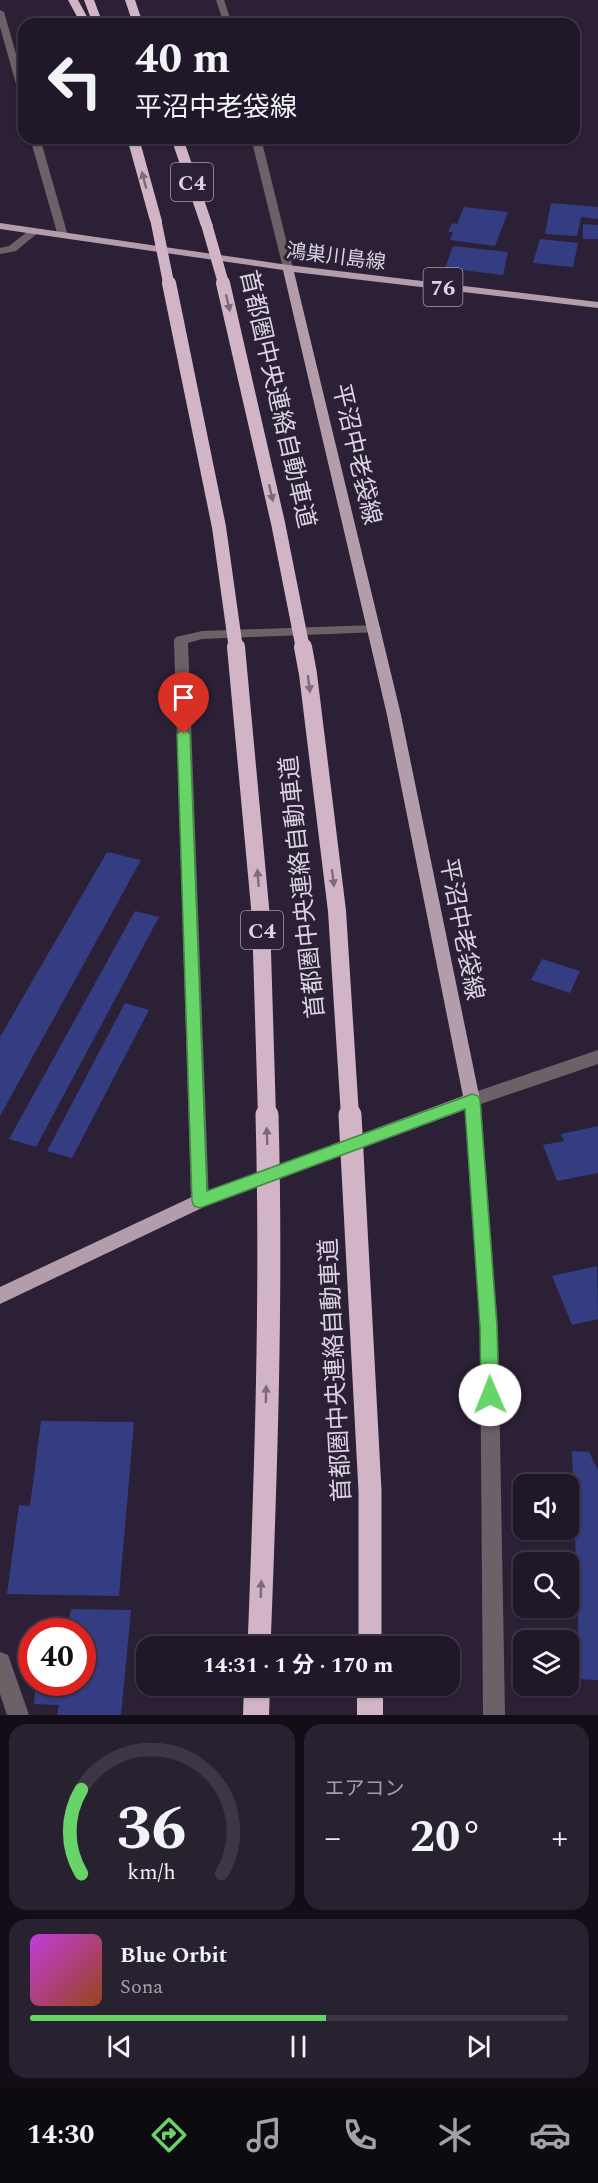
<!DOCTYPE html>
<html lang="ja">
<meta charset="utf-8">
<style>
body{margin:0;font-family:Spectral,"Noto Sans JP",serif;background:#282130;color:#f1f3f6;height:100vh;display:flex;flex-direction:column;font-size:22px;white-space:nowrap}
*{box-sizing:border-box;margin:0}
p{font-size:20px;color:#a2a0a8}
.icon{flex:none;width:33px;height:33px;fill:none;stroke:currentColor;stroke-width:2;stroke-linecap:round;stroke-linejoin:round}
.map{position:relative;height:1715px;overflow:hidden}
.panel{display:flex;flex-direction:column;gap:9px;padding:9px;background:#120d16;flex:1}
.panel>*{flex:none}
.guide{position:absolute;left:18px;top:18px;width:562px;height:126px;border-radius:18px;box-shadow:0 2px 4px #0004,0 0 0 2px #3d3745;background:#201828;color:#f1f3f6;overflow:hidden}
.tools{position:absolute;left:513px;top:1474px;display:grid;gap:12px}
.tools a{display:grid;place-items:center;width:66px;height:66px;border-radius:12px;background:#201828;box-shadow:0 2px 4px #0004,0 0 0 2px #3d3745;font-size:30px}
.speed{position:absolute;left:18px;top:1618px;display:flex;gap:12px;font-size:30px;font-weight:700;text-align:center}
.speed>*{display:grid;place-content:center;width:78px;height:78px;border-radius:50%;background:#201828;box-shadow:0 2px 4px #0004,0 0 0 2px #3d3745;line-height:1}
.speed .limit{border:9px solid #d22;background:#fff;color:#111}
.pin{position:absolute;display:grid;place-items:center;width:51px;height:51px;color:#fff;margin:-62px -26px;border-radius:50% 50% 50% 0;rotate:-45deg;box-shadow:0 0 6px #0007}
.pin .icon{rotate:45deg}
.me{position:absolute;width:66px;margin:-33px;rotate:359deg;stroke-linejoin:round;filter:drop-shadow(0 0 4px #0008)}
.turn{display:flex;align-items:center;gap:21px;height:126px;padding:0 18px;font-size:27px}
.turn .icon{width:78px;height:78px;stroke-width:2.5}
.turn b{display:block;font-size:42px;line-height:51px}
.big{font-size:45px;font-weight:700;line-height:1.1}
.panel .widget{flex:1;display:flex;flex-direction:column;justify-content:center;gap:9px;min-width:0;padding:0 21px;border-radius:18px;background:#282130}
.panel .dial{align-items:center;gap:0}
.dial svg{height:156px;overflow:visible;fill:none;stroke:#3d3745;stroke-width:7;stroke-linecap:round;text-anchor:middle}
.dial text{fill:#f1f3f6;stroke:none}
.song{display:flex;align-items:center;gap:18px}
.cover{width:72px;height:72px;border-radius:9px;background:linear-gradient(135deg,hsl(290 70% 55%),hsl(20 70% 35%))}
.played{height:6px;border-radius:3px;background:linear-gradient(90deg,#66d467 55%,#3d3745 55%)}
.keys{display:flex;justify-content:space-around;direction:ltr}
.heat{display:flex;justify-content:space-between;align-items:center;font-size:33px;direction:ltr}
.panel .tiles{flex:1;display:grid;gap:9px;grid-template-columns:1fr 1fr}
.widget:last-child{grid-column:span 2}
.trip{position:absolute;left:136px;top:1636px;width:324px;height:60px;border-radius:18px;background:#201828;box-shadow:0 2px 4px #0004,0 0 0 2px #3d3745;font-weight:700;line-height:60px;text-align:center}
.dock{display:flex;height:96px;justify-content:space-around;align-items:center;background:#0d0a10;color:#a2a0a8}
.dock .icon{width:42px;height:42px}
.dock .current{color:#66d467}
.dock b{font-size:27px;color:#f1f3f6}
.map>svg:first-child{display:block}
.building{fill:#353d82}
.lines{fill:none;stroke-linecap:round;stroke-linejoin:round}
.minor{fill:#6d6168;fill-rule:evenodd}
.major{fill:#b49dab;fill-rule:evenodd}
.highway{fill:#d1b4c6;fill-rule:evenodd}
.highway-bridge-far3{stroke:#d1b4c6;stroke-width:11}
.highway-bridge-far2{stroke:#d1b4c6;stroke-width:14}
.highway-bridge-far1{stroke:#d1b4c6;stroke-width:18}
.highway-bridge{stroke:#d1b4c6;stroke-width:23}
.oneway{fill:#7e6a7e}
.route{fill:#66d467;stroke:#428a43;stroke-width:1.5}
.labels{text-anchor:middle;stroke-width:6;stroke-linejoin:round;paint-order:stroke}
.far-street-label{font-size:20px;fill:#dad3e1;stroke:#2b2035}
.shield{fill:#2b2035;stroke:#a69dad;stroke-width:1.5}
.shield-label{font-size:22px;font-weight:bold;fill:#dad3e1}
.street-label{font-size:24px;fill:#dad3e1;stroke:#2b2035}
</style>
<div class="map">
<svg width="598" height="1715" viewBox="0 0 598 1715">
<rect width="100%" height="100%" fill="#2b2035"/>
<!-- building -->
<g class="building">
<path d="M551,203l47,4v12l-17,-2 -4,19 -32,-2z"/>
<path d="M464,207l44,5 -13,34 -45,-6 3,-8h-5l4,-9 5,1z"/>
<path d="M583,224l15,1v14h-15z"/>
<path d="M540,239l38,4 -5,24 -40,-4z"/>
<path d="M453,246l55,6 -5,23 -58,-7z"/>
<path d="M107,852l34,8 -141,256v-79z"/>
<path d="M135,911l24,6 -123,230 -27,-8z"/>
<path d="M542,959l38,12 -10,22 -39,-13z"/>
<path d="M125,1003l24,7 -77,148 -25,-7z"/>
<path d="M598,1126v47l-41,8 -14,-36 21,-4 -3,-7z"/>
<path d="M597,1266l1,53 -26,6 -20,-49z"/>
<path d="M41,1421l93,1 -15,174 -112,-2 12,-89 11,1z"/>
<path d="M572,1451l17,1 9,18v210l-18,-1z"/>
<path d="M71,1609l60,1 -10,105h-64l2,-10 -25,-1 2,-21h46v-51h-39l1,-13 25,1z"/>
</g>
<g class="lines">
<!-- minor -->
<g class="minor">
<path d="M216,0h8l8,24h-8z"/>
<path d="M0,10l4,2 20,70v19l-4,-3 -20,-71z"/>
<path d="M30,138h10l28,98 -1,2 -9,-2z"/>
<path d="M251,138h10l32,130 -1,2 -9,-2z"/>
<path d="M31,229l9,2 -24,20 -16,3v-6l9,-2z"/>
<path d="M374,625l5,1 2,3 -2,3 -177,7 -14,4 21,558 -3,5 -6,2 -6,-2 -3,-5 -17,-561 2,-3 26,-6z"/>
<path d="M598,1050v14l-117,40 17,223 7,388h-22l-3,-388 -16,-227 2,-5z"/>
<path d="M0,1652l8,3 21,60h-22l-7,-21z"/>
</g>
<!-- major -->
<path class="major" d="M0,223l288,42 310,37v6l-304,-36 107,443 79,385 -2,5 -272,101 -206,98v-17l194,-91 269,-100 -76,-381 -104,-445 -283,-41z"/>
<!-- highway -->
<g class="highway">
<path d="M68,0h10l13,24h-10z"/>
<path d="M84,0h10l9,24h-10z"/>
<path d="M125,0h10l8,24h-10z"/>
<path d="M127,138h12l23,83 -2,3 -4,1 -6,-4z"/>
<path d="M171,138h12l30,88 -2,3 -4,1 -6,-4z"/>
<path d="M244,1686h26l-1,29h-26z"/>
<rect x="357" y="1686" width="26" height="29"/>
</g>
<!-- highway-bridge-far3 -->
<g class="highway-bridge-far3">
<path d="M156,221l13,64"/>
<path d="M207,226l17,59"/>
</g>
<!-- highway-bridge-far2 -->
<g class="highway-bridge-far2">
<path d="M169,283l50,244 17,122"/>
<path d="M223,283l55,240 25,126"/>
</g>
<!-- highway-bridge-far1 -->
<g class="highway-bridge-far1">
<path d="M236,647l25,271 6,198"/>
<path d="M303,647l5,27 29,237 13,205"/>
</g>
<!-- highway-bridge -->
<g class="highway-bridge">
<path d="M350,1115l20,376v156"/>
<path d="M259,1647c7,-177 13,-355 8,-532"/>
</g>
</g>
<!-- one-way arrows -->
<defs><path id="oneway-solid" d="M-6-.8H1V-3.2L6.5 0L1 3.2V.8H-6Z" transform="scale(1.5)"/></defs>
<g class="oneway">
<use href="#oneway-solid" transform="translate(144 180) rotate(-105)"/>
<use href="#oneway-solid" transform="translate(228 303) rotate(77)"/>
<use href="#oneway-solid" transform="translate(271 493) rotate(77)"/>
<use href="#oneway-solid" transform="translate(309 684) rotate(83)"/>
<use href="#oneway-solid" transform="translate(258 878) rotate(-95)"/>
<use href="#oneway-solid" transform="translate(333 878) rotate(83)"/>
<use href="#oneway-solid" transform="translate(267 1136) rotate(-92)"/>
<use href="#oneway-solid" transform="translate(266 1394) rotate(-89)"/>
<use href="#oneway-solid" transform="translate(261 1589) rotate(-88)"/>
</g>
<!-- route -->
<path class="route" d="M184,729l6,5 17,457 260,-95 5,-2 6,2 2,4 17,227 2,68 -3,6 -6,2 -6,-2 -3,-6 -1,-68 -15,-218 -265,99 -6,-2 -2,-5 -15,-467z"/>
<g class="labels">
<!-- far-street labels -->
<g class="far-street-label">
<text transform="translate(336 256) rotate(7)" y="7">鴻巣川島線</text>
</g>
<!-- shield labels -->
<g class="shield">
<rect x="171" y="163" width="42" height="38" rx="4.5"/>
<rect x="423.5" y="268" width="39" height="38" rx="4.5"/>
<rect x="241" y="911" width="42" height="38" rx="4.5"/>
</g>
<g class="shield-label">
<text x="192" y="190">C4</text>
<text x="443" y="295">76</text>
<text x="262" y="938">C4</text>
</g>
<!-- street labels -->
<g class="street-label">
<text transform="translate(278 399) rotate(77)" y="8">首都圏中央連絡自動車道</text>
<text transform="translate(357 454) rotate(77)" y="8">平沼中老袋線</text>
<text transform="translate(302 887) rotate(-96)" y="8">首都圏中央連絡自動車道</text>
<text transform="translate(462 929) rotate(79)" y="8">平沼中老袋線</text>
<text transform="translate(335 1370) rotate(-93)" y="8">首都圏中央連絡自動車道</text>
</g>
</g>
</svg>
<div class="tools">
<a><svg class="icon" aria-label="sound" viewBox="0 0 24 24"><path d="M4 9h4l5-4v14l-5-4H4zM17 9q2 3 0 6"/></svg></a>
<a><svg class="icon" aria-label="search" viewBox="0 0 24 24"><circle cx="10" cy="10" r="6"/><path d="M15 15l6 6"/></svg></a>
<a><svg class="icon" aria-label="layers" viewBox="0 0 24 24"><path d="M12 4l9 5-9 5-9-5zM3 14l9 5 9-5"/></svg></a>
</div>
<div class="speed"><div class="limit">40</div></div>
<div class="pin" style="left:184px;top:734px;background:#d93025"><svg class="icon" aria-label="arrive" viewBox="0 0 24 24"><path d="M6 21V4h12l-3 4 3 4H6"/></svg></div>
<svg class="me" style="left:490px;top:1395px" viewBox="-20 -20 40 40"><circle r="19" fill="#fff"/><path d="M0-13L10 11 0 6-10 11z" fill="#66d467"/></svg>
<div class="trip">14:31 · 1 分 · 170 m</div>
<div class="guide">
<div class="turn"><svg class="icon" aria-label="left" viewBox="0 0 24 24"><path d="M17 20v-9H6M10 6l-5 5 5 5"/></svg><div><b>40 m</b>平沼中老袋線</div></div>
</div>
</div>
<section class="panel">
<div class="tiles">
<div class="widget dial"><svg viewBox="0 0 100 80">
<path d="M14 69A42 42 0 1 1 86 69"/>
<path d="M14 69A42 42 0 0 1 14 26" stroke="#66d467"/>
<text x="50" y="56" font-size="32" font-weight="700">36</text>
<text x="50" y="72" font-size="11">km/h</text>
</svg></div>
<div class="widget"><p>エアコン</p>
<div class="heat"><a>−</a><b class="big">20°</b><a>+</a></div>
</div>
<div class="widget">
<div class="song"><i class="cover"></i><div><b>Blue Orbit</b><p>Sona</p></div></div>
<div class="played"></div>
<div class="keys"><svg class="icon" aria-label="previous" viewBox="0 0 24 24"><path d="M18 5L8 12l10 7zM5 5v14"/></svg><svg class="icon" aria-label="pause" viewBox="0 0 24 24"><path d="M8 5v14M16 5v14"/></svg><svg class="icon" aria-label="next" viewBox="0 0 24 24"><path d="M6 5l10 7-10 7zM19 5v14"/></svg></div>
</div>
</div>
</section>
<nav class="dock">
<b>14:30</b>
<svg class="icon current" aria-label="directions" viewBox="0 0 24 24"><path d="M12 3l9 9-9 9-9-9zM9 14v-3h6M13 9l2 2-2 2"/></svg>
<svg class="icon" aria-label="music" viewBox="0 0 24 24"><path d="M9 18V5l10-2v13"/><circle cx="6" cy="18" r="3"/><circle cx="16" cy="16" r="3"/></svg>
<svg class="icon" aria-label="phone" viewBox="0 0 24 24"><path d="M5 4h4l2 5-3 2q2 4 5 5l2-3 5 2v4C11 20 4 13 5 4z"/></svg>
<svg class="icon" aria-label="climate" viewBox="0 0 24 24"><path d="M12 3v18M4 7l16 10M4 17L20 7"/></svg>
<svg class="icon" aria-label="car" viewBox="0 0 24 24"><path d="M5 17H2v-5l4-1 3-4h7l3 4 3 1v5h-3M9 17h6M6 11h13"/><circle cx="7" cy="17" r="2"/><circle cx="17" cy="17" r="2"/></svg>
</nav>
